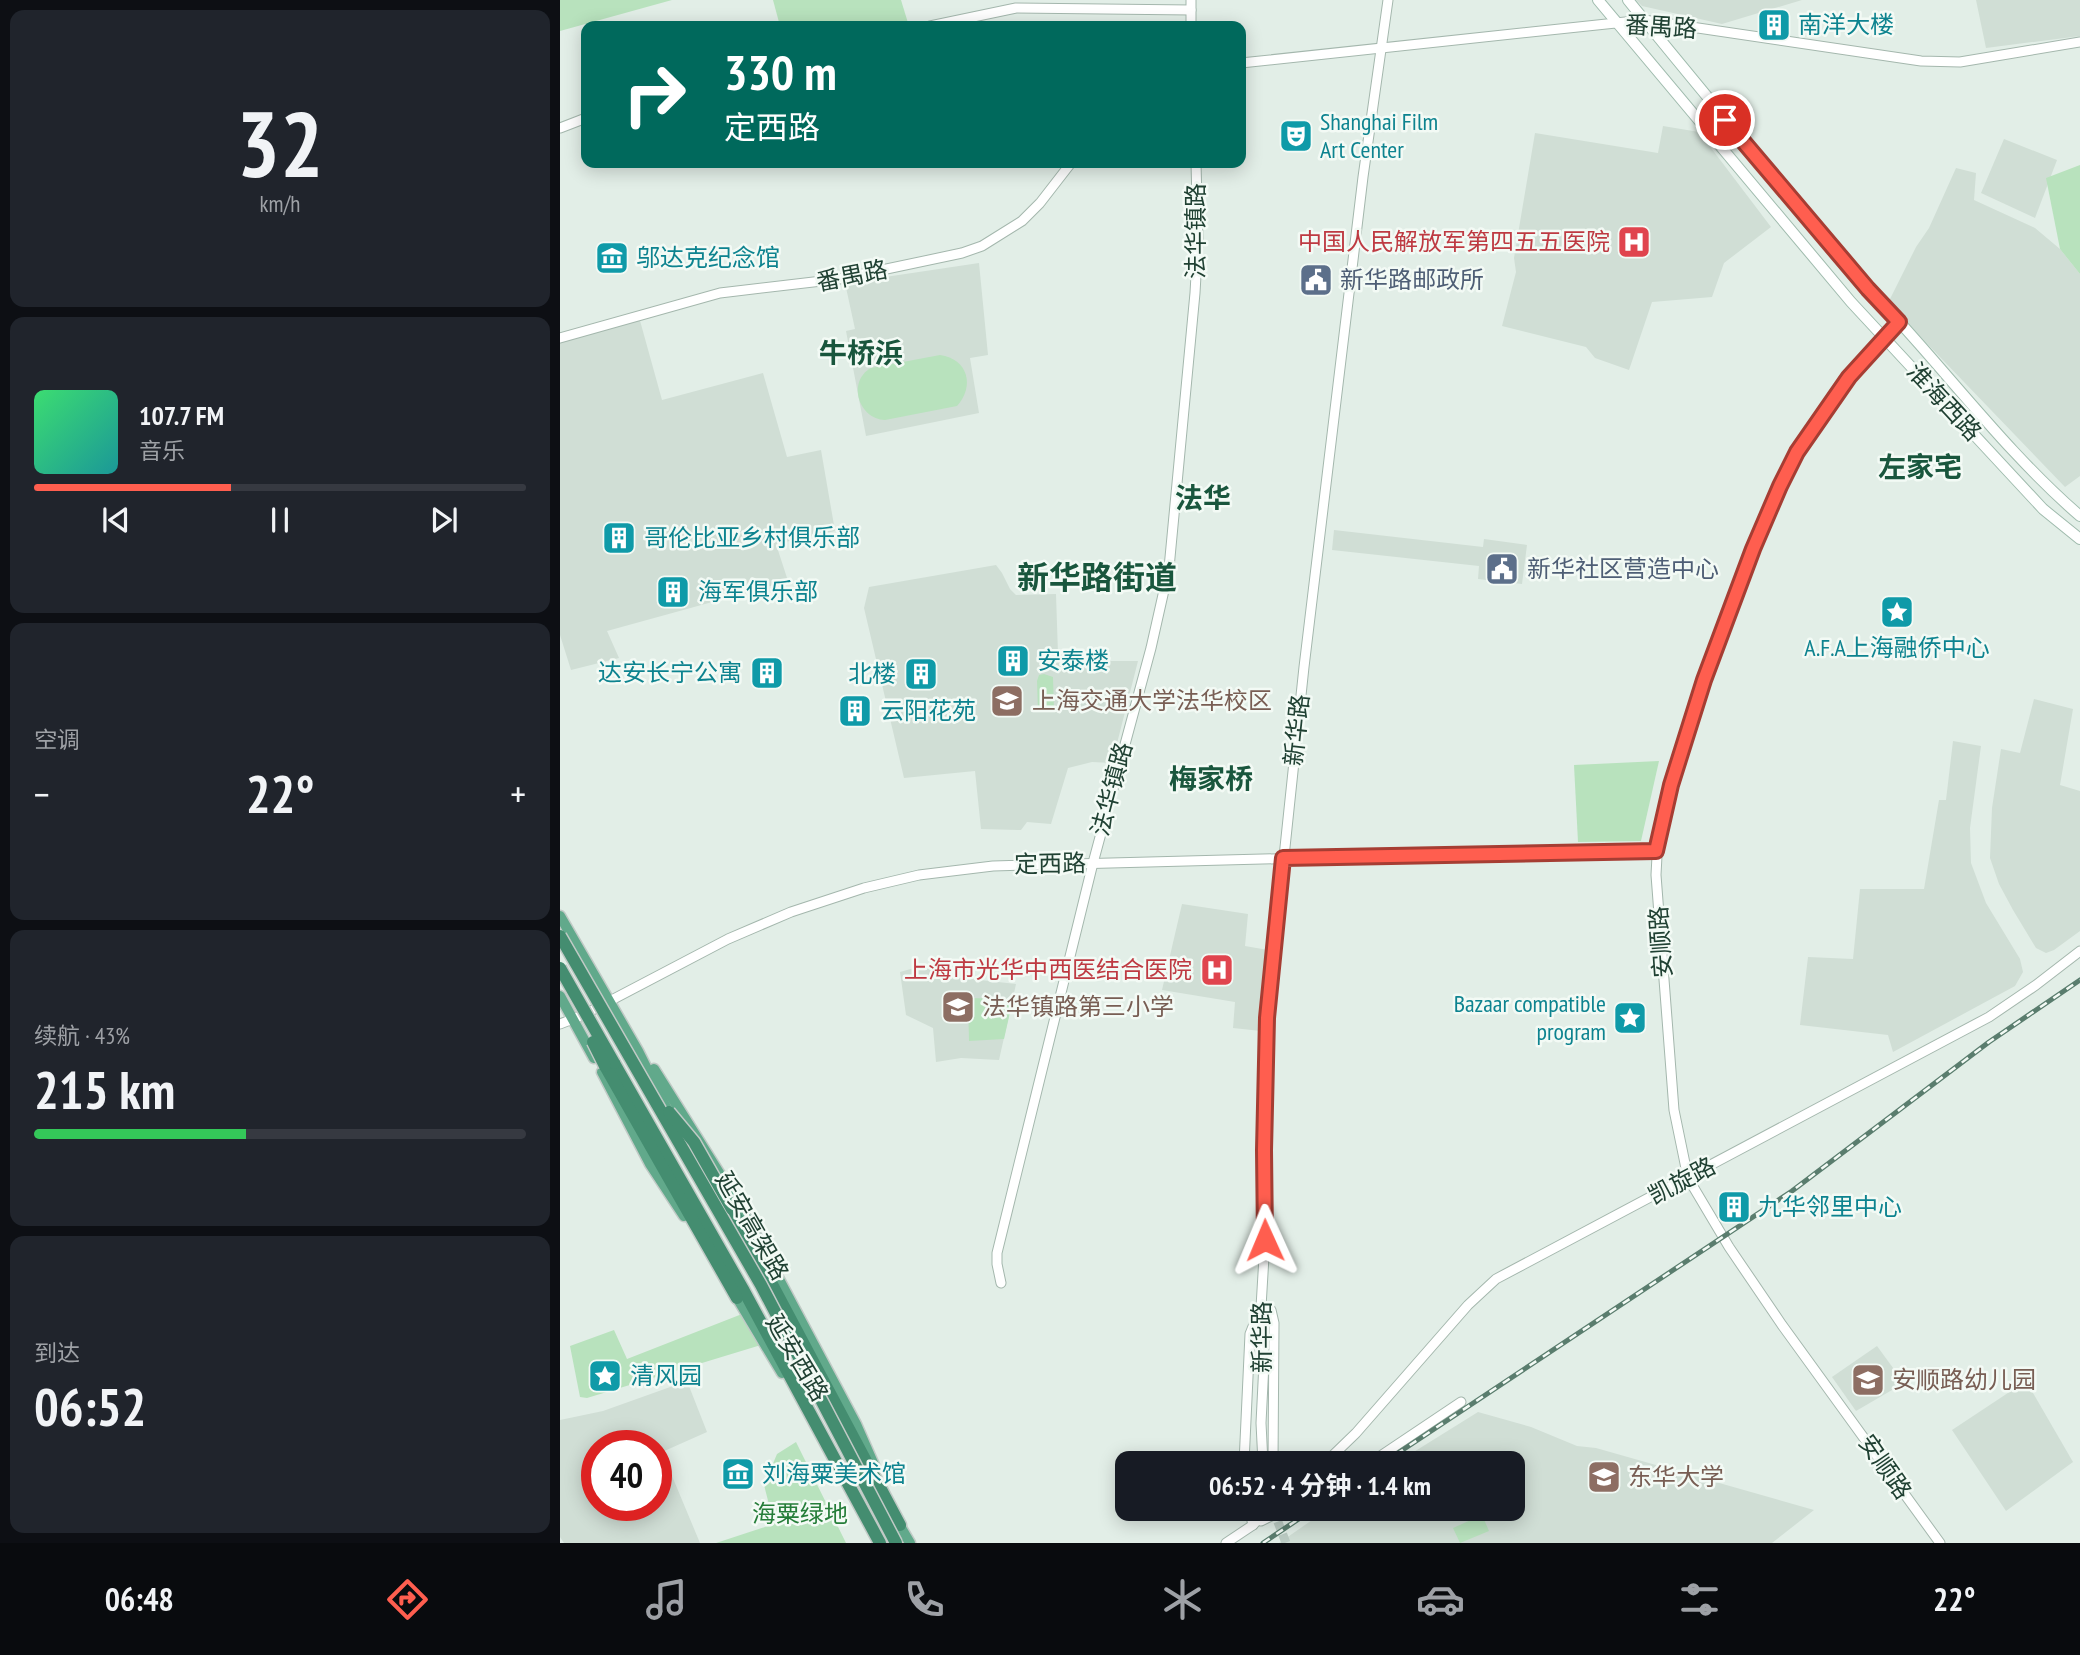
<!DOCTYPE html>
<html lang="zh">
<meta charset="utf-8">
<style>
body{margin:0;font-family:"PT Sans Narrow","Noto Sans SC",sans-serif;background:#20242c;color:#f1f3f6;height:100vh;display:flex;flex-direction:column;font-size:26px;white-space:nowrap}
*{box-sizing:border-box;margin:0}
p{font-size:23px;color:#9ea1a6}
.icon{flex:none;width:38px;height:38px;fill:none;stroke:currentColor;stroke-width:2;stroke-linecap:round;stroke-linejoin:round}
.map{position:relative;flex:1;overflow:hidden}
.drawer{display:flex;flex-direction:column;gap:10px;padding:10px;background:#0d0f14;width:560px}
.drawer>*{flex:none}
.guide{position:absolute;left:21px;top:21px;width:665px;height:147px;border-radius:14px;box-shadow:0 4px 18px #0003;background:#00695c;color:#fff;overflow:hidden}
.speed{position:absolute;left:21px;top:1430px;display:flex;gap:14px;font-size:35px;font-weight:700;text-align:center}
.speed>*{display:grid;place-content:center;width:91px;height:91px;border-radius:50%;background:#171b24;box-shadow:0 4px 18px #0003;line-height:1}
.speed .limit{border:10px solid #d22;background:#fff;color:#111}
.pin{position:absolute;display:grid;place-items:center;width:60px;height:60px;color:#fff;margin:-30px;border:4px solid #fff;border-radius:50%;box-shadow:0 2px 7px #0007}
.me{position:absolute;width:77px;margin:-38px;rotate:359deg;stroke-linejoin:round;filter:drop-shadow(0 0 5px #0008)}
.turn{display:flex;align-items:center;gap:24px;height:147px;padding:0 28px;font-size:32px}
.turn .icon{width:91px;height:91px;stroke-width:2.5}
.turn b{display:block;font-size:49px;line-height:60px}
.big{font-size:52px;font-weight:700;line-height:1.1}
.drawer .card{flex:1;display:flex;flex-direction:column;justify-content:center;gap:10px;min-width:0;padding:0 24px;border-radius:14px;background:#20242c}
.drawer .dial{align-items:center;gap:0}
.dial b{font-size:91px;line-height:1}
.song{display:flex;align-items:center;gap:21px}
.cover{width:84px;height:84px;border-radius:10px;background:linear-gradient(135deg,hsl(140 70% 55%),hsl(180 70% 35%))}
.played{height:7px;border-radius:4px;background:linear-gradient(90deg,#ff5e4f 40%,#363941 40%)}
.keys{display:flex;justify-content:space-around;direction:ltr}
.heat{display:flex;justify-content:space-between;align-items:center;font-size:38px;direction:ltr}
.charge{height:10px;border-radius:5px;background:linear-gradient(90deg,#34c759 43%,#363941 0)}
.trip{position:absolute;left:555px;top:1451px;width:410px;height:70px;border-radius:14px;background:#171b24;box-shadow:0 4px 18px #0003;font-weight:700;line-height:70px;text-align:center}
.dock{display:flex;height:112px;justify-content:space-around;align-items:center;background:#090b0e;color:#9ea1a6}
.dock .icon{width:49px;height:49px}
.dock .active{color:#ff5e4f}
.dock b{font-size:32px;color:#f1f3f6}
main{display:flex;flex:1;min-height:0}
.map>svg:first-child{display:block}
.built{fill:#d0ded5;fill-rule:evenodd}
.green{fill:#b8e2bd}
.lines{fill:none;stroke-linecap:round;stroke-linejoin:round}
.tertiary-tunnel{stroke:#bbcbc3;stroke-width:9;stroke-dasharray:9 4.5;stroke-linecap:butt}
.tertiary-casing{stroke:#a4b7ad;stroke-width:11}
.secondary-casing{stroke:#9fbbad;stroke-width:12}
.primary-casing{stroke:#c1cac6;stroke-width:13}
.trunk-casing{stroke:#c1cac6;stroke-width:15}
.tertiary{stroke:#fff;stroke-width:9}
.secondary{stroke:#fff;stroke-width:10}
.primary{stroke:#61a98b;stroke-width:10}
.trunk{stroke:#448d70;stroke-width:12}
.rail-casing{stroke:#5a7d6e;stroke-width:5}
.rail{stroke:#f3faf5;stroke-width:2.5;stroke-dasharray:8;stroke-linecap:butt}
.trunk-bridge-casing{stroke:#c1cac6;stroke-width:15;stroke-linecap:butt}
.trunk-bridge{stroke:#448d70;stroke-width:12}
.route-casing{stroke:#a63d33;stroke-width:18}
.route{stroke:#ff5e4f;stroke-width:12}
.labels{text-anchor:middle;stroke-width:5;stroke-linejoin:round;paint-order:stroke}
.culture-label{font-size:24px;fill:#0d838f;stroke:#f3faf5;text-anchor:start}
.street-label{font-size:24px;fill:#204133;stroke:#f3faf5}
.health-label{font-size:24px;fill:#be3a42;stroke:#f3faf5;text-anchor:end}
.service-label{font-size:24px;fill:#4e5e75;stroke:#f3faf5;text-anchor:start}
.education-label{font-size:24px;fill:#785e54;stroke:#f3faf5;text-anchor:start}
.park-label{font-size:24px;fill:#257d39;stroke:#f3faf5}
.quarter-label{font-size:28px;font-weight:bold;fill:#19563d;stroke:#f3faf5}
.district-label{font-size:32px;font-weight:bold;fill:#19563d;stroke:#f3faf5}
</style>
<main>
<section class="drawer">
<div class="card dial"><b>32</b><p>km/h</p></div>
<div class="card">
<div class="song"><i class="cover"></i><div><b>107.7 FM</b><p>音乐</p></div></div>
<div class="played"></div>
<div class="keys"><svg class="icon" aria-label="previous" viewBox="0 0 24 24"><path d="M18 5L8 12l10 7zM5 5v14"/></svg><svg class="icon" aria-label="pause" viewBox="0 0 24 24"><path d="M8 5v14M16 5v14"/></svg><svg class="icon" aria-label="next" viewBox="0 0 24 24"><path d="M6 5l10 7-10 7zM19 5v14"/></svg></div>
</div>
<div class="card"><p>空调</p>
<div class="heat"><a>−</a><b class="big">22°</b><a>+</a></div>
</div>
<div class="card"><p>续航 · 43%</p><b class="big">215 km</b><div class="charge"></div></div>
<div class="card"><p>到达</p><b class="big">06:52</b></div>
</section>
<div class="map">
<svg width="1520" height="1543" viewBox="0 0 1520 1543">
<rect width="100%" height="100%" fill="#e2eee7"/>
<!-- built -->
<g class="built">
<path d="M1076,0h166l-80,24 -80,-18z"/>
<path d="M1416,0h104v36l-94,12z"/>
<path d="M1103,126l36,6 72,95 -47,36 -12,34 -60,5 -23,68 -34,-12 -9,-11 -84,-21 14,-54 -2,-14 21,-125 123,20z"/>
<path d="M1444,139l53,21 -22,58 -54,-25z"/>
<path d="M1396,168l20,5 -2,27 61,28 25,21 20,25v202l-15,11 -177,-184 28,-56 13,-19z"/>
<path d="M419,263l9,92 -18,3 9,55 -113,23 -20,-105 9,-2 -10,-46z"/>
<path d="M79,317l23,83 101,-27 24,84 34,-7 14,81 -59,13 12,37 -181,50 12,27 -48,12 -11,-35v-293z"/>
<path d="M774,530l149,17 1,-8 43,6 -5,39 -44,-5 1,-13 -147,-16z"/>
<path d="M436,565l6,8 8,16 6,6 40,-1 2,60h15l1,7h64l-26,102 -20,-1 -24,6 -17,56 -24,-2 -6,8 -40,-1 -6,-58 -71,7 -40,-170 5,-21z"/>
<path d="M1474,699l39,10 -13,76 20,6v140l-26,19 -8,3 -10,-5 -23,-38 -14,-26 -9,-26 2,-50 9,-59 19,4z"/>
<path d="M1393,741l28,5 -11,82 1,35 15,40 34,56 3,13 -8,14 -122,66 -5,-17 -88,-10 8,-68 45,2 7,-70h64l15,-89h7z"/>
<path d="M622,904l66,10 -3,32 23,4 -7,81 -28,-3 2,-26 -73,-12z"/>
<path d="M372,963l8,8 13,6 63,7 -17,76 -38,-2 -25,4 -3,-34 -27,-13 -6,-43z"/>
<path d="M1317,1346l27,37 -48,28 -24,-34z"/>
<path d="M127,1381l20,51 -45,20 38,91h-136l-4,-6v-117l43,-9zM37,1446h59v59h-59z"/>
<path d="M1466,1381l47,81 -67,49 -54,-81z"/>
<path d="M918,1412l53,15 46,19 19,2 218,62 -42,33h-493l49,-34 184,-1v-45h-116z"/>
</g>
<!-- green -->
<g class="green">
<path d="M0,0h112l-112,31z"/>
<path d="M213,0h128l7,23 -15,3h-113z"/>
<path d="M1520,165v109l-20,-25 -14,-71z"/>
<path d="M380,355c28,4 35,31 17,51l-72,14c-27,-1 -38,-39 -14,-52z"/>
<path d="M484,674l9,3 1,33 -16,1 -1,-30 2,-6z"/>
<path d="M1099,761l-18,80 -63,1 -4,-77z"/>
<path d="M408,998l45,1 -9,40 -35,2z"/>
<path d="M182,1314l19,31 -174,53 -7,-1 -10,-51 44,-16 13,29z"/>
<path d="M236,1442l50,101h-130l58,-19 -10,-39 13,-31z"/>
<path d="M922,1515l7,16 -29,12 -7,-15z"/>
</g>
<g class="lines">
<!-- tertiary-tunnel -->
<path class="tertiary-tunnel" d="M713,1509l13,34"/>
<defs>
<g id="tertiary">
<path d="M370,26l86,-18 175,2"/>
<path d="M631,26v-26"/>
<path d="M681,63l403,-43 277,41 39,1 120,-20"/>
<path d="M0,128l26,-10"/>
<path d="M1339,322c-39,38 -74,83 -102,130 -29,50 -48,107 -68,162 -11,30 -22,60 -32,91 -18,55 -40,111 -41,170l18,235 14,68 41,69 53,78 158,218"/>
<path d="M0,338l160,-45 119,-14 123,-26 20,-7 40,-25 18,-18 31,-40"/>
<path d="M0,1024l23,-9 145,-76 63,-27 73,-24 55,-13 74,-9 585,-15h78"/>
<path d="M441,1283l-4,-19v-11l96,-390 58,-215 18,-80 26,-275 3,-53 -2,-77"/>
<path d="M701,1307l10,3 3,13 -1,140"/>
<path d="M684,1463l6,-129 10,-25"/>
<path d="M703,1463l-2,-40 3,-60 -3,-56 4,-67 -1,-90 3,-132 37,-351 59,-490 25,-177"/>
<path d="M765,1463l31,-30 112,-128 28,-26 493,-262 47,-32 44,-34"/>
<path d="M810,1463l91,-61"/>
<path d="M689,1508l4,17"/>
<path d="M701,1521l26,-13"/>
<path d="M666,1543l27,-18 16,-17"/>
</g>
<g id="secondary">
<path d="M1038,0l253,302 192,207 37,30"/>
<path d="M1068,0c95,117 192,233 292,345 52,59 101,120 160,171"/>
</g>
<g id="primary">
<path d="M0,916l78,135 34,68"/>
<path d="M0,996l34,62"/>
<path d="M94,1069l87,139 115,216 18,41"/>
<path d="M42,1072l48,92 34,52"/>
<path d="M173,1291l49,82"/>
<path d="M337,1521l13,22"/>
</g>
<g id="trunk">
<path d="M54,1063l130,228 136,252"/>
<path d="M45,1066l132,232"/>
<path d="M172,1209l168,316"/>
</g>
</defs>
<!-- tertiary casing -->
<use href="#tertiary" class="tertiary-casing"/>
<!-- secondary casing -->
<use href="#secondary" class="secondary-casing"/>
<!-- primary casing -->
<use href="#primary" class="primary-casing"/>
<!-- trunk casing -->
<use href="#trunk" class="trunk-casing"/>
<!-- tertiary -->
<use href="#tertiary" class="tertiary"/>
<!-- secondary -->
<use href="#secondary" class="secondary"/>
<!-- primary -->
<use href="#primary" class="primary"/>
<!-- trunk -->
<use href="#trunk" class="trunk"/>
<defs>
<g id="rail">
<path d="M823,1463l409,-272 197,-149 91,-62"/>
<path d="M703,1543l52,-35"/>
</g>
</defs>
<!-- rail casing -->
<use href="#rail" class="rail-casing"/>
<!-- rail -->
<use href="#rail" class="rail"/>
<defs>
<g id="trunk-bridge">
<path d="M0,936l201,349 135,258"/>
<path d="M0,968l54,95"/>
<path d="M33,1042l12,24"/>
<path d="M109,1112l25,30 38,67"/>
</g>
</defs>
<!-- trunk-bridge casing -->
<use href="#trunk-bridge" class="trunk-bridge-casing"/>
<!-- trunk-bridge -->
<use href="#trunk-bridge" class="trunk-bridge"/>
</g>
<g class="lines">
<defs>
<path id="route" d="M705,1240l-1,-90 3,-132 16,-160 373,-7 15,-66 33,-105 49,-131 27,-63 17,-34 52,-75 50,-55 -31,-33 -143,-169"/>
</defs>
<!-- route casing -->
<use href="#route" class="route-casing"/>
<!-- route -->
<use href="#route" class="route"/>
</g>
<!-- icons -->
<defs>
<symbol id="building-square" viewBox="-11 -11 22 22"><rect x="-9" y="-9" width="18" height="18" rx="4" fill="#0f9aa8" stroke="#f3faf5"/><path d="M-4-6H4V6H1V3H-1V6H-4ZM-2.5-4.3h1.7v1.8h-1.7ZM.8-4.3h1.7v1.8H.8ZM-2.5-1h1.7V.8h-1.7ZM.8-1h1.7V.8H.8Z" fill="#fff"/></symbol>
<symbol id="theatre-square" viewBox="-11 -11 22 22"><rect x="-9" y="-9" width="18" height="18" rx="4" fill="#0f9aa8" stroke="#f3faf5"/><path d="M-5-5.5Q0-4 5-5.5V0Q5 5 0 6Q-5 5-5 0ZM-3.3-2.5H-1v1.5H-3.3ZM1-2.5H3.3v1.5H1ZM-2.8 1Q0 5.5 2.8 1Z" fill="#fff"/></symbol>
<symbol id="hospital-square" viewBox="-11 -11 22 22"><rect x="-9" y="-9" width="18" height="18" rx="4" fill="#e0444e" stroke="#f3faf5"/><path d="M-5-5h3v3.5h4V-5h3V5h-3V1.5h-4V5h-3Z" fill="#fff"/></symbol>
<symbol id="museum-square" viewBox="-11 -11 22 22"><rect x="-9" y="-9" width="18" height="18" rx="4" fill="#0f9aa8" stroke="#f3faf5"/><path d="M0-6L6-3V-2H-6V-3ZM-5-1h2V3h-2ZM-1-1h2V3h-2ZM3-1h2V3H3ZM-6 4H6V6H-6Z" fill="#fff"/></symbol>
<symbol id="civic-square" viewBox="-11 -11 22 22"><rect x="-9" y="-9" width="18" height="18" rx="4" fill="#5c6f8a" stroke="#f3faf5"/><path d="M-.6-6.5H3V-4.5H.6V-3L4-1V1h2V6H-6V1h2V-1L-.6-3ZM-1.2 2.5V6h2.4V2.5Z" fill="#fff"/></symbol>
<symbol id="sight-square" viewBox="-11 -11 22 22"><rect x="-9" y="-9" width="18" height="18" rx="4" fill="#0f9aa8" stroke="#f3faf5"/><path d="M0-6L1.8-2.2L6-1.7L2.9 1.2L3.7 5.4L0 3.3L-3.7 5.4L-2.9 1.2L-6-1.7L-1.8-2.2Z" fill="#fff"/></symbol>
<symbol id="university-square" viewBox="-11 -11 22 22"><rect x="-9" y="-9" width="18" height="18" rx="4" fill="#8d6e63" stroke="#f3faf5"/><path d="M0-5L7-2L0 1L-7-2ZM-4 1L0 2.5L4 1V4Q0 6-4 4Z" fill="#fff"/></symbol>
<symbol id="school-square" viewBox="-11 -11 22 22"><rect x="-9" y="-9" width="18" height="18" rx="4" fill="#8d6e63" stroke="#f3faf5"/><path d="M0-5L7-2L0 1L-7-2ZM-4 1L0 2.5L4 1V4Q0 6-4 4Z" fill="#fff"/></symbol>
</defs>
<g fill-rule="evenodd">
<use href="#building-square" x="1195" y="6" width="38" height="38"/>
<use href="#theatre-square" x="717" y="117" width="38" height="38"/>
<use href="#hospital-square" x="1055" y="223" width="38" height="38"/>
<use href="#museum-square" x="33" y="239" width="38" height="38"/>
<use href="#civic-square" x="737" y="261" width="38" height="38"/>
<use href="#building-square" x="40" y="519" width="38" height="38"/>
<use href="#civic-square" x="923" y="550" width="38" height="38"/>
<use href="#building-square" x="94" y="573" width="38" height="38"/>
<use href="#sight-square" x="1318" y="593" width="38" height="38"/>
<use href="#building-square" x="434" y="642" width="38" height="38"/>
<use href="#building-square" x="188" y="654" width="38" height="38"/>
<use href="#building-square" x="342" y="655" width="38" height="38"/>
<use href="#university-square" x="428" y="682" width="38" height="38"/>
<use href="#building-square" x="276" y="692" width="38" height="38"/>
<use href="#hospital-square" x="638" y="951" width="38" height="38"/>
<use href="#school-square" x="379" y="988" width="38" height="38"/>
<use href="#sight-square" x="1051" y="999" width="38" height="38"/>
<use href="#building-square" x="1155" y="1188" width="38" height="38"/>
<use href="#sight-square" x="26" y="1357" width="38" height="38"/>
<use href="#school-square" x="1289" y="1361" width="38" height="38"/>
<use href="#museum-square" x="159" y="1455" width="38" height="38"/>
<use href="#university-square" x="1025" y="1458" width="38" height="38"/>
</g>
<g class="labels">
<!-- culture labels -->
<g class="culture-label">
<text x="1238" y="33">南洋大楼</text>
<text x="760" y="130">Shanghai Film<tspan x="760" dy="28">Art Center</tspan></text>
<text x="76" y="266">邬达克纪念馆</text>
<text x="84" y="546">哥伦比亚乡村俱乐部</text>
<text x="138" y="600">海军俱乐部</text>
<text x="1337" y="656" text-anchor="middle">A.F.A上海融侨中心</text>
<text x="477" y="669">安泰楼</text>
<text x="182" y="681" text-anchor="end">达安长宁公寓</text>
<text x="336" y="682" text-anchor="end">北楼</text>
<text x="320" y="719">云阳花苑</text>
<text x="1046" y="1012" text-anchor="end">Bazaar compatible<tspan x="1046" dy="28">program</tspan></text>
<text x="1198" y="1215">九华邻里中心</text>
<text x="70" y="1384">清风园</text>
<text x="202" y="1482">刘海粟美术馆</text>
</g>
<!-- street labels -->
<g class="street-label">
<text transform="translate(1101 27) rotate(4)" y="8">番禺路</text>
<text transform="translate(636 231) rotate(-90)" y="8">法华镇路</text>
<text transform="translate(292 276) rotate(-11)" y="8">番禺路</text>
<text transform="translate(1384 402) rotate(47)" y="8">淮海西路</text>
<text transform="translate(737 730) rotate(-84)" y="8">新华路</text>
<text transform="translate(552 789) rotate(-75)" y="8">法华镇路</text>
<text transform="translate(490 864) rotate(-1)" y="8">定西路</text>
<text transform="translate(1101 942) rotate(-94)" y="8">安顺路</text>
<text transform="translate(1122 1181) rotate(-28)" y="8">凯旋路</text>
<text transform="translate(192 1226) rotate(60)" y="8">延安高架路</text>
<text transform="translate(702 1337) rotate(-90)" y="8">新华路</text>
<text transform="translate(237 1358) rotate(59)" y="8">延安西路</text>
<text transform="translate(1325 1467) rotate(55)" y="8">安顺路</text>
</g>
<!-- health labels -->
<g class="health-label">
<text x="1050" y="250">中国人民解放军第四五五医院</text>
<text x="632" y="978">上海市光华中西医结合医院</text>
</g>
<!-- service labels -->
<g class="service-label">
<text x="780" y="288">新华路邮政所</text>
<text x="967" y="577">新华社区营造中心</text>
</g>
<!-- education labels -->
<g class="education-label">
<text x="472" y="709">上海交通大学法华校区</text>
<text x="422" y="1015">法华镇路第三小学</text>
<text x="1332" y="1388">安顺路幼儿园</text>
<text x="1068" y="1485">东华大学</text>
</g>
<!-- park labels -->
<g class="park-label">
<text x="240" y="1522">海粟绿地</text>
</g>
<!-- quarter labels -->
<g class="quarter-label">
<text x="301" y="363">牛桥浜</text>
<text x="1360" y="477">左家宅</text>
<text x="643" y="508">法华</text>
<text x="651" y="789">梅家桥</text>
</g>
<!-- district labels -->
<g class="district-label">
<text x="537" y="589">新华路街道</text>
</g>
</g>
</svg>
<div class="speed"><div class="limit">40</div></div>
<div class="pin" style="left:1165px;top:120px;background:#d93025"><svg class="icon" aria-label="arrive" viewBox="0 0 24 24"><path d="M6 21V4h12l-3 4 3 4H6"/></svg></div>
<svg class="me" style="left:705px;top:1240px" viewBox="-20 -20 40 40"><path d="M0-17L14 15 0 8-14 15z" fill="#ff5e4f" stroke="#fff" stroke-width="4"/></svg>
<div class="trip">06:52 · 4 分钟 · 1.4 km</div>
<div class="guide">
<div class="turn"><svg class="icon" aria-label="right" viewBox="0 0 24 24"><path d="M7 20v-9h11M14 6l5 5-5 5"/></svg><div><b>330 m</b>定西路</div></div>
</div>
</div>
</main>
<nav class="dock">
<b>06:48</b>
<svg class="icon active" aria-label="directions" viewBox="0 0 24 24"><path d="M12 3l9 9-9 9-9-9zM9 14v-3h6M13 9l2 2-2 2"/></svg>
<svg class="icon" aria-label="music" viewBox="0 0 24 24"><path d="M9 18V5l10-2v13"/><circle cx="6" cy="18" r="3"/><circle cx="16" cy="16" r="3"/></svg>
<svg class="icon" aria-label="phone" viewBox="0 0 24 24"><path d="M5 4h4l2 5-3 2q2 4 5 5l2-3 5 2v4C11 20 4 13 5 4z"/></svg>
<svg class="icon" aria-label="climate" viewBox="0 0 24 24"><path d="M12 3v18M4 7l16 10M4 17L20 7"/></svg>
<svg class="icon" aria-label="car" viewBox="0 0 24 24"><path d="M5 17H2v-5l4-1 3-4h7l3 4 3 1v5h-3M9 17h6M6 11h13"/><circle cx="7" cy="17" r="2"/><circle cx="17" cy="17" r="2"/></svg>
<svg class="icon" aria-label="filters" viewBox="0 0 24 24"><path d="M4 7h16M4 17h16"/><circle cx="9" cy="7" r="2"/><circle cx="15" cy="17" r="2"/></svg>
<b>22°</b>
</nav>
